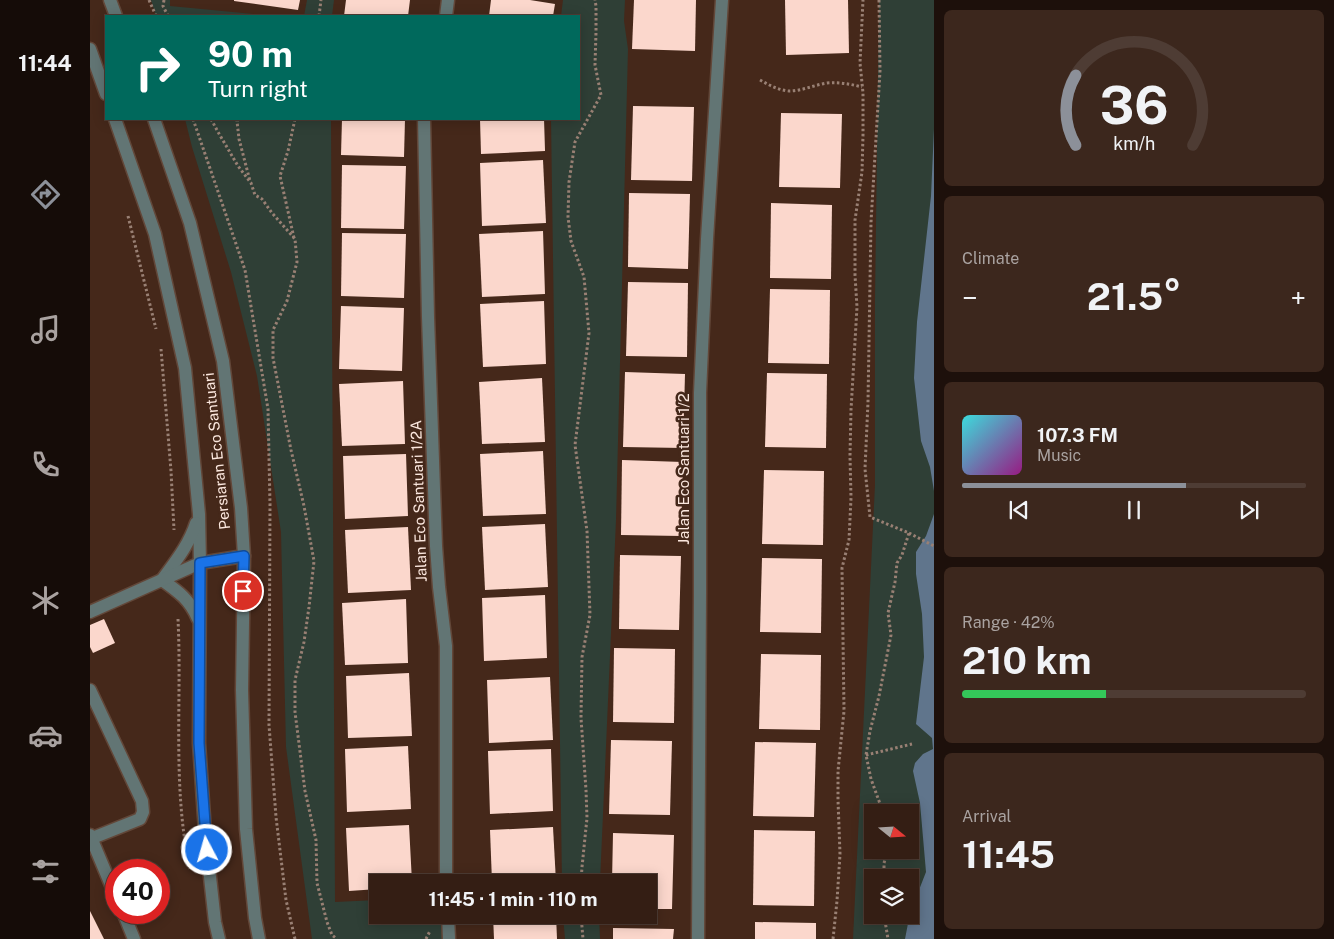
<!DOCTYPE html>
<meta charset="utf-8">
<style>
body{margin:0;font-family:"Public Sans",sans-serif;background:#3c271d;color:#f1f3f6;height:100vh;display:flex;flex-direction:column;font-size:19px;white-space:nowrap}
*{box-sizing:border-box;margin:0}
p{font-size:16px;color:#a9a2a0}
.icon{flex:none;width:28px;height:28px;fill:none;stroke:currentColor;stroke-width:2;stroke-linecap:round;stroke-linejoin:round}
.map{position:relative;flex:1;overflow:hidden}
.sheet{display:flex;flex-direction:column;gap:10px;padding:10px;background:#1d100b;width:400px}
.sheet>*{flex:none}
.banner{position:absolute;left:15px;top:15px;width:475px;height:105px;border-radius:0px;box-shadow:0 2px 12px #0003,0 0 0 1px #4e3c34;background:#00695c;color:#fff;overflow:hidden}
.needle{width:32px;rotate:108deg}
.controls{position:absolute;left:774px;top:804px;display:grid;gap:10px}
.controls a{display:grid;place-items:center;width:55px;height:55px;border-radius:0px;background:#341e14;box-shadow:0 2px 12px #0003,0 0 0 1px #4e3c34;font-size:25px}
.speed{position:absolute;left:15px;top:859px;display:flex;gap:10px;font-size:25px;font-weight:700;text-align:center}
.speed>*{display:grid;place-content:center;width:65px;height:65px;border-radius:50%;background:#341e14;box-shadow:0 2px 12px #0003,0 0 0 1px #4e3c34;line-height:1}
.speed .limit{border:8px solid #d22;background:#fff;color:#111}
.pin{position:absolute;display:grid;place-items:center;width:42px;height:42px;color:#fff;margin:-21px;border:2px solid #fff;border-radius:50%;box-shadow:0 1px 5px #0007}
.me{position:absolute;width:55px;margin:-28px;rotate:354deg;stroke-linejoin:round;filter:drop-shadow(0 0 4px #0008)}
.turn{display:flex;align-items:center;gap:18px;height:105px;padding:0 20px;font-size:22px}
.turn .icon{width:65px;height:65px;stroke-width:2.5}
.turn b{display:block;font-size:35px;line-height:42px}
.big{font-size:38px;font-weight:700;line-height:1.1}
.sheet .widget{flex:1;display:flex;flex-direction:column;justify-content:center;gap:8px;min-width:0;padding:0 18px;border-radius:8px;background:#3c271d}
.sheet .dial{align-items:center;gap:0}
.dial svg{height:130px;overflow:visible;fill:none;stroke:#4e3c34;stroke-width:7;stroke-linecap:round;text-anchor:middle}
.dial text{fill:#f1f3f6;stroke:none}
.song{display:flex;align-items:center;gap:15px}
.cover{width:60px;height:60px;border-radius:8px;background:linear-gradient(135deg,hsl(180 70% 55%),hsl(310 70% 35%))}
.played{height:5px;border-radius:2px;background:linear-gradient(90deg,#8c9099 65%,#4e3c34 65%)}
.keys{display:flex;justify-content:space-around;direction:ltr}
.heat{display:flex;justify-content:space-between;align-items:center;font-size:28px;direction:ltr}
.charge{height:8px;border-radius:4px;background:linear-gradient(90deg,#34c759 42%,#4e3c34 0)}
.trip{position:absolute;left:279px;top:874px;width:288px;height:50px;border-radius:0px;background:#341e14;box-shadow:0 2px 12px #0003,0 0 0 1px #4e3c34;font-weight:700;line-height:50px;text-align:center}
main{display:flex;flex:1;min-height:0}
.dock{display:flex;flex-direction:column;width:90px;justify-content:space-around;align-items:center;background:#150c08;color:#a9a2a0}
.dock .icon{width:35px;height:35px}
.dock .active{color:#8c9099}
.dock b{font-size:22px;color:#f1f3f6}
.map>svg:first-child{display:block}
.green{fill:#2f3f36;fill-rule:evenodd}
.water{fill:#60758c}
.building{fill:#fbd7cc}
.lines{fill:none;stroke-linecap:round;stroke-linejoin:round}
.minor-casing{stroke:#624739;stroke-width:15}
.path{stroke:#998074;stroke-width:3;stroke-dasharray:2.5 2.5;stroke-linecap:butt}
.minor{stroke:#627574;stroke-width:12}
.route-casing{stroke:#114b97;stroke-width:12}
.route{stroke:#1a73e8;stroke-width:9}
.labels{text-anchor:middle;stroke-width:5;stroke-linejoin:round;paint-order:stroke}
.street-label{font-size:15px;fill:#fbe7de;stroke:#45281a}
</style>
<main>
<nav class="dock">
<b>11:44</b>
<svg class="icon active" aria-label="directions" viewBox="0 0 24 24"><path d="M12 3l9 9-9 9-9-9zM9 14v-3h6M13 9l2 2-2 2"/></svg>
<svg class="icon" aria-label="music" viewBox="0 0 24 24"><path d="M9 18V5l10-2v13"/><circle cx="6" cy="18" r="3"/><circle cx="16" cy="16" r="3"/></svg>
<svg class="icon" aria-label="phone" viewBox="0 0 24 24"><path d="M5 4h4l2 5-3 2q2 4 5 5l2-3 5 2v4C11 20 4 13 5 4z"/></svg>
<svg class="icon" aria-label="climate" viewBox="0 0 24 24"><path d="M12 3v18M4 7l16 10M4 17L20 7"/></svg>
<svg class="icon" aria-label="car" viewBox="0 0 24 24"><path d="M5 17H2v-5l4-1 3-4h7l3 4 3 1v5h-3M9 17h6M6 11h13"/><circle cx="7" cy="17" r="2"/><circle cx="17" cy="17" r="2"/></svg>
<svg class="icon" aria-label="filters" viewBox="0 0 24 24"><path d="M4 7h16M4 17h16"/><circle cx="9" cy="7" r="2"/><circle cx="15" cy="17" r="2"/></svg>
</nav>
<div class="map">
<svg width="844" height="939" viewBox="0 0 844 939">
<rect width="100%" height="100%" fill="#45281a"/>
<!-- green -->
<g class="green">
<path d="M61,0h19v6l105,10h-119z"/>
<path d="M217,0h27l-2,16h-28z"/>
<path d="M473,0h62l-1,21 4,28 -12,471 -16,362h-38l-11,-763h28v-103h-18z"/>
<path d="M789,0h55v939h-81l22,-454v-185zM782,812h38v38h-38zM782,878h38v37h-38z"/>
<path d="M95,119h146l4,783 42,-2 1,15h63l2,24h-131l-26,-192 -5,-215 -24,-156 -26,-104 -39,-125z"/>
<path d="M473,915h36l1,24h-35z"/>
</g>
<!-- water -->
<g class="water">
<path d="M844,129v362l-4,-24 -9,-26 -7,-63 3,-56 14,-126z"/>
<path d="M844,514v425h-29l5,-26 16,-41 -6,-69 -7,-32 2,-8 8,-9 10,-5 -1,-11 -16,-14 8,-67 -2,-43 -6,-40v-22l10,-16z"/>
</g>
<!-- building -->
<g class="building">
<path d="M144,0h66l-2,10 -64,-9z"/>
<path d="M256,0h64l-2,16h-64z"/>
<path d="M401,0h39l25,4 -2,12h-64z"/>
<path d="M544,0h62l-1,51 -63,-2z"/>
<path d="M695,0h63l1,53 -63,2z"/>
<path d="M543,106l61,1 -2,74 -61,-1z"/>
<path d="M691,113l61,1 -2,74 -61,-1z"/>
<path d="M252,119h63l-1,38 -63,-2z"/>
<path d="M390,119h64l1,32 -64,3z"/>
<path d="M453,160l3,63 -64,3 -2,-63z"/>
<path d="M252,165l64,1 -2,63 -63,-1z"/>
<path d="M539,193l61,1 -2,75 -60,-2z"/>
<path d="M681,203l61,2 -1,74 -61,-1z"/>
<path d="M453,231l2,63 -63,3 -3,-63z"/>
<path d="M252,233l64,1 -2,64 -63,-2z"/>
<path d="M538,282l60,1 -1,74 -61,-1z"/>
<path d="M680,289l60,1 -1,74 -61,-1z"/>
<path d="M454,301l2,63 -63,3 -3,-63z"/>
<path d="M251,306l63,2 -2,63 -63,-2z"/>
<path d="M535,372l60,2 -2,74 -60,-1z"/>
<path d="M677,373l60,1 -1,74 -61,-1z"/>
<path d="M452,378l3,64 -63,2 -3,-62z"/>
<path d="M313,381l2,63 -63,2 -3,-62z"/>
<path d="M453,451l3,63 -63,2 -3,-62z"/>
<path d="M316,454l2,62 -63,3 -2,-63z"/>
<path d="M532,460l61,2 -2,74 -60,-1z"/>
<path d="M674,470l60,1 -1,74 -61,-1z"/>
<path d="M455,524l3,63 -63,3 -3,-63z"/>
<path d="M318,527l3,63 -63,3 -3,-63z"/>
<path d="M530,555l61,1 -2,74 -60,-1z"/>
<path d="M672,558l60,1 -1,74 -61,-1z"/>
<path d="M455,595l2,63 -63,3 -2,-63z"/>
<path d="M316,599l2,64 -63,2 -3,-62z"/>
<path d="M14,619l11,24 -22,10 -3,-6v-22z"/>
<path d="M524,648l61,1 -1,74 -61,-1z"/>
<path d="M671,654l60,1 -1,75 -61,-1z"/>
<path d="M319,673l3,63 -64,2 -2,-62z"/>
<path d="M460,677l3,63 -64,3 -2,-63z"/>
<path d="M521,740l61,1 -2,74 -61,-1z"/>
<path d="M665,742l61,1 -2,74 -61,-1z"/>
<path d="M318,746l3,63 -64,3 -2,-63z"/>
<path d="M461,749l2,62 -63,3 -2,-63z"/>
<path d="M319,825l3,57h-34v7l-29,2 -3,-63z"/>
<path d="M463,827l3,55h-64l-2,-52z"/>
<path d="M664,830l61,1 -1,75 -61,-1z"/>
<path d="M523,833l61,2 -2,74h-24v-27h-36z"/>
<path d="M0,911l14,28h-14z"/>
<path d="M403,915h63l1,24h-63z"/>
<path d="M665,922l61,1v16h-61z"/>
<path d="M523,928l61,1 -1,10h-60z"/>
</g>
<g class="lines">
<defs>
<g id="minor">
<path d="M20,0l6,16"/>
<path d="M356,16l2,-16"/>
<path d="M0,49l16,45"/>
<path d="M25,119l40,115 30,134 14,146 1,49 -1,180 6,89 10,90 4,17"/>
<path d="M64,119l36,104 33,138 18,147 3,48 -2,134 4,139 9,89 4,21"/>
<path d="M334,119l4,198 8,229 3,41 7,59v236"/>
<path d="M106,523c-7,22 -21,39 -34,57 17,12 28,20 36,39"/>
<path d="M0,612l110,-49 44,-7"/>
<path d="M0,690l52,111 1,11 -3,7 -50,20"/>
<path d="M0,835l26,62"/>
<path d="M33,912l11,27"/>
<path d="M358,915l1,24"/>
<path d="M608,939l2,-345v-201l7,-154 15,-239"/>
</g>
</defs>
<!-- minor casing -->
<use href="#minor" class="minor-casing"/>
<!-- path -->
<g class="path">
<path d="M59,0l7,16"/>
<path d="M74,0l-1,6 5,10"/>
<path d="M789,0l1,71 -9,151 -3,180 -3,67 5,48 39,16 -7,22 -5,8 -2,19 -7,31 3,22 -12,61 -9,35 -4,24 5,24 12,33"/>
<path d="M229,16l2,-16"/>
<path d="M670,80c9,5 18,10 29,11 13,0 25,-6 38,-8 13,-1 23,1 35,4"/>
<path d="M103,119l52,151 23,139 2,95 -1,221 7,92 10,83 9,39"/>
<path d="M121,119l7,13 20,34 13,17 4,12 7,4 10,14 23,26 2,23 -10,39 -14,29v28l18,92 13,56 10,55 -5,46 -5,35 -9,38v32l10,79 11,49 1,43 10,39 5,13 5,4"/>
<path d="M148,119l-1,2 2,18 11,42"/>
<path d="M38,216l28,113"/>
<path d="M204,238l-14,-62 8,-25 7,-32"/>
<path d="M71,349l10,122 3,59"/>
<path d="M819,533l25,13"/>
<path d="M88,619c4,83 -6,168 12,250"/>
<path d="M776,755l46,-11"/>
<path d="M794,878v-15l4,-13"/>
<path d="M491,882l1,-15 5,-49 -1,-28 -5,-72 1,-61 8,-42 -3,-84 -12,-86 14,-112 -5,-56 -13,-36 -3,-24 1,-35 6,-40 26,-47 -6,-30 1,-33v-26l-1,-6"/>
<path d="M491,915l2,24"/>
<path d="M794,915l4,24"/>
<path d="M336,939l4,-8"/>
<path d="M743,939l4,-38 3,-47 -2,-54v-29l6,-60 -2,-143 7,-28 2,-42 -1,-42 1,-46 6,-103 -2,-32v-55l7,-48 1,-37v-42l-3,-30 3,-63"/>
</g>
<!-- minor -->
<use href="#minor" class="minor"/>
</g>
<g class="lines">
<defs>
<path id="route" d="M117,850l-8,-107 1,-180 44,-7 -1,35"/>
</defs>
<!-- route casing -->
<use href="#route" class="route-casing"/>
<!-- route -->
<use href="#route" class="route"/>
</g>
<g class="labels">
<!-- street labels -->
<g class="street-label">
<text transform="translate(127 451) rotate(-96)" y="5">Persiaran Eco Santuari</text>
<text transform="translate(594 469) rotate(-90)" y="5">Jalan Eco Santuari 1/2</text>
<text transform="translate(329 501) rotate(-92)" y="5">Jalan Eco Santuari 1/2A</text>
</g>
</g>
</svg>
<div class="controls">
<a><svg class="needle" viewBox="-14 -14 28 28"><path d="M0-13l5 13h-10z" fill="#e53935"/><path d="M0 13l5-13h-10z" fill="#a9a2a0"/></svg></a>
<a><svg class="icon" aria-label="layers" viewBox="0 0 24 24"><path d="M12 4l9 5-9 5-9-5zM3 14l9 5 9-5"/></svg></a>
</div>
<div class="speed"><div class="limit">40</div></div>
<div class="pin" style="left:153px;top:591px;background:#d93025"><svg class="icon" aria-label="arrive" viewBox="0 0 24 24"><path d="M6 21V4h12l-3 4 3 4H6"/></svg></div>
<svg class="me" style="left:117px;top:850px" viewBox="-20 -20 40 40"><circle r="17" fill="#1a73e8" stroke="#fff" stroke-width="3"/><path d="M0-11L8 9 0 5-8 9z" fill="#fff"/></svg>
<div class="trip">11:45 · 1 min · 110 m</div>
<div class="banner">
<div class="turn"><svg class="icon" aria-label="right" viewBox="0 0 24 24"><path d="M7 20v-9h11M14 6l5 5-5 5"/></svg><div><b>90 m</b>Turn right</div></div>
</div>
</div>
<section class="sheet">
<div class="widget dial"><svg viewBox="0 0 100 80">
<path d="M14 69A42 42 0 1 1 86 69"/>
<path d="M14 69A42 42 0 0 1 14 26" stroke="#8c9099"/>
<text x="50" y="56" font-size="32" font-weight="700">36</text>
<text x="50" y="72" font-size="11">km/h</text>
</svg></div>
<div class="widget"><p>Climate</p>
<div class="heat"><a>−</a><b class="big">21.5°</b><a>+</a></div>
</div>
<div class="widget">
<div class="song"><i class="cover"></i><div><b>107.3 FM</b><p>Music</p></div></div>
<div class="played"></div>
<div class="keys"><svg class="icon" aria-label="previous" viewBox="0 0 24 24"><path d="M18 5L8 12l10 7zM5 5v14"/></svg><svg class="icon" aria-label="pause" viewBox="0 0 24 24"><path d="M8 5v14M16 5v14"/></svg><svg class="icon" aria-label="next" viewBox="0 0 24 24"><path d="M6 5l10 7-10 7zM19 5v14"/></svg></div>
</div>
<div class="widget"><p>Range · 42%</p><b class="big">210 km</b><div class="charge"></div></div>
<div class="widget"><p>Arrival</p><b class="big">11:45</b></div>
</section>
</main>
